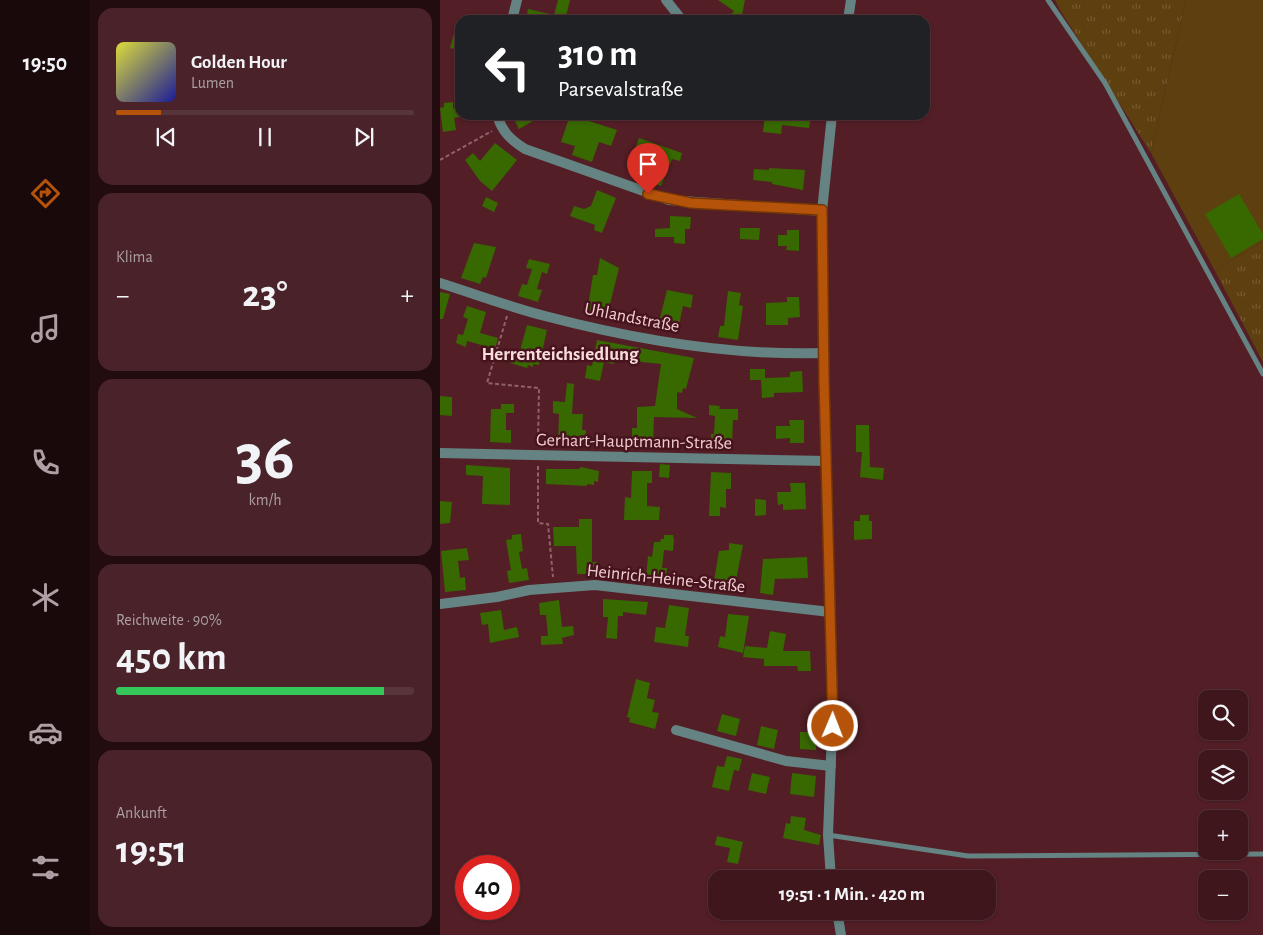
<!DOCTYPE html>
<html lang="de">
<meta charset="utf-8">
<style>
body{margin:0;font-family:"Alegreya Sans",sans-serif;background:#492329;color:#f1f3f6;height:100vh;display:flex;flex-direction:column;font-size:19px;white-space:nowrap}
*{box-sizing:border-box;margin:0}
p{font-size:16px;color:#ad9fa3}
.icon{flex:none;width:28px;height:28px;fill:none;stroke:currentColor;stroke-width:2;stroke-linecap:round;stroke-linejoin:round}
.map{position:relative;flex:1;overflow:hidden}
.panel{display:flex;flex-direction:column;gap:8px;padding:8px;background:#220c0f;width:350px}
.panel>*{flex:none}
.top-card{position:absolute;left:15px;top:15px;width:475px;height:105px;border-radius:15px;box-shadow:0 1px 4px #0004,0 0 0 1px #57353b;background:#202124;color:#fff;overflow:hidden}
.tools{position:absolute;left:758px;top:690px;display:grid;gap:10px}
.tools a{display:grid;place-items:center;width:50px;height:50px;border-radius:10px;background:#3e161c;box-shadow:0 1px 4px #0004,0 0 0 1px #57353b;font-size:25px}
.speed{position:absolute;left:15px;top:855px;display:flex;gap:10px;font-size:25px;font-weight:700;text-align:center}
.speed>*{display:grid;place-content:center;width:65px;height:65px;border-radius:50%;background:#3e161c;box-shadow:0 1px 4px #0004,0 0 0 1px #57353b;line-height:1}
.speed .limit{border:8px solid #d22;background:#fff;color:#111}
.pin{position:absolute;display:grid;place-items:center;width:42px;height:42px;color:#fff;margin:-51px -21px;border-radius:50% 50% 50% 0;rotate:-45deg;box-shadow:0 0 5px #0007}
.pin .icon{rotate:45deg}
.me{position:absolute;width:55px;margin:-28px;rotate:1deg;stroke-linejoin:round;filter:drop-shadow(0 0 4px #0008)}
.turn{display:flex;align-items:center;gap:18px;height:105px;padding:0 20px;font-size:22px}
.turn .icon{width:65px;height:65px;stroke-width:2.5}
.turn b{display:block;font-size:35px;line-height:42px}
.big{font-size:38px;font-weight:700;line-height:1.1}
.panel .card{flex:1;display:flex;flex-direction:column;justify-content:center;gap:8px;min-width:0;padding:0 18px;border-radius:15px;background:#492329}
.panel .dial{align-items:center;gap:0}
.dial b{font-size:65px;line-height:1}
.song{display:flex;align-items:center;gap:15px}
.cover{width:60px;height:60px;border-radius:8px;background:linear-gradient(135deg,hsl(60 70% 55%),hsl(240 70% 35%))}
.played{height:5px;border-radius:2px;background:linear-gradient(90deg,#b45309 15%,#57353b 15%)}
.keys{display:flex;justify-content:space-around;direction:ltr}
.heat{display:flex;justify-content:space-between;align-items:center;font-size:28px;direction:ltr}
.charge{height:8px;border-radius:4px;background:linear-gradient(90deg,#34c759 90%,#57353b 0)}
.trip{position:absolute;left:268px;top:870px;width:288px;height:50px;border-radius:15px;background:#3e161c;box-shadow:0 1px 4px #0004,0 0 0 1px #57353b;font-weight:700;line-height:50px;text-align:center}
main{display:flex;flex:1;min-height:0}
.tab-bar{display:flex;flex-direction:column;width:90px;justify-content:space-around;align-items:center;background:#19090b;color:#ad9fa3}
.tab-bar .icon{width:35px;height:35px}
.tab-bar .on{color:#b45309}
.tab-bar b{font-size:22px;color:#f1f3f6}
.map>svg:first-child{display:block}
.grass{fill:url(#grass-tufts)}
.park{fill:#5e3f0f}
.building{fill:#386800}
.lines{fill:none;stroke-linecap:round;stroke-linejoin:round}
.path{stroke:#916369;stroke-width:2;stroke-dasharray:4 2.5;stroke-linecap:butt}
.service{stroke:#648382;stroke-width:5}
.minor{stroke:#648382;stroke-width:10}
.tertiary{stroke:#648382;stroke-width:10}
.route-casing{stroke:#753606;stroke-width:12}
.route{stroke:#b45309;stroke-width:9}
.labels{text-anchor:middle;stroke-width:5;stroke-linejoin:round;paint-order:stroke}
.street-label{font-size:18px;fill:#f1ced1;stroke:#47141d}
.neighbourhood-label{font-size:19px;font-weight:bold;fill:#f8dcdd;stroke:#47141d}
</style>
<main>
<nav class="tab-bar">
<b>19:50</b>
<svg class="icon on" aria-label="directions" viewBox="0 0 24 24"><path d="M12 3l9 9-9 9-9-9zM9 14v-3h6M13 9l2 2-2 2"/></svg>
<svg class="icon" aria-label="music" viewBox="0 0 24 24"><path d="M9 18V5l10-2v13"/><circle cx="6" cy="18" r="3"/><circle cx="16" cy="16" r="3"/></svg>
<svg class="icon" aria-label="phone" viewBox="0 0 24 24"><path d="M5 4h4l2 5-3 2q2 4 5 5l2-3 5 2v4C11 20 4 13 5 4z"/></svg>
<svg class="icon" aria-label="climate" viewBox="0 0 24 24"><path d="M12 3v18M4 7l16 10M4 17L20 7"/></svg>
<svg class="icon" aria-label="car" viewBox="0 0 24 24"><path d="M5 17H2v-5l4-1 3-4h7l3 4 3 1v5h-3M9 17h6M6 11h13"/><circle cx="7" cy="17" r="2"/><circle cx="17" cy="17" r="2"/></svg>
<svg class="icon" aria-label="filters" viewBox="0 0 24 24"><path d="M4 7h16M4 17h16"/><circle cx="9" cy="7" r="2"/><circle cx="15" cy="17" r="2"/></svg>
</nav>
<section class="panel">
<div class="card">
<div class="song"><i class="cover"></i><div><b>Golden Hour</b><p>Lumen</p></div></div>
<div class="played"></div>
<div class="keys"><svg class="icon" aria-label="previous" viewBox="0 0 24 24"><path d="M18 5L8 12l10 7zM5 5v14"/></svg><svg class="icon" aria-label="pause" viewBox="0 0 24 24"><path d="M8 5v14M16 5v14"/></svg><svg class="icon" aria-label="next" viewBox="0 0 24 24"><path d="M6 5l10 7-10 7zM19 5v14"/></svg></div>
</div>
<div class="card"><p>Klima</p>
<div class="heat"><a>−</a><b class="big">23°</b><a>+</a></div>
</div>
<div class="card dial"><b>36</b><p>km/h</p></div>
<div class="card"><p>Reichweite · 90%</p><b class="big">450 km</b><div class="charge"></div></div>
<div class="card"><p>Ankunft</p><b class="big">19:51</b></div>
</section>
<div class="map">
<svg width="823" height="935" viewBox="0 0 823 935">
<defs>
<pattern id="grass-tufts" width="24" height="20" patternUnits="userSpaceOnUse" patternTransform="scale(1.25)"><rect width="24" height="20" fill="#5e3f0f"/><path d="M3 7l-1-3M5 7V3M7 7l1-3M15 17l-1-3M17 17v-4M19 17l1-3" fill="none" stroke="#765a31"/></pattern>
</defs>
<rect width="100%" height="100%" fill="#531e26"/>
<!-- grass -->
<g class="grass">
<path d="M615,0h131l-35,153 -91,-143z"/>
<path d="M823,241v121l-48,-91z"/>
</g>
<!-- park -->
<path class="park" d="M746,0h77v241l-48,30 -64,-118z"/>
<!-- building -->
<g class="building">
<path d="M118,0h12l-5,20h-39l2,-11 26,6z"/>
<path d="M278,0h27l-4,20h-15l8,-9z"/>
<path d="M17,22h3v28l-10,-2z"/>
<path d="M13,102v6l7,-1v10l-6,1 2,12 -13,2 -3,-24 4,-1v-4z"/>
<path d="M72,115h18l3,6 -14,8z"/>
<path d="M130,115l47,15 -6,16 -12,-4 -7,20 -20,-7 3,-9 -14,-4z"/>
<path d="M325,115h46l-2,13 -27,-3 -1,9 -18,-2z"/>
<path d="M199,138l43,15 -2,8 -8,-2 -11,27 -19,-7 8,-22 -16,-5z"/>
<path d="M55,143l22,17 -25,31 -12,-10 -15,-21 8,-7 7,8z"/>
<path d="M329,168l36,2 -2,20 -31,-6v-2l-19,-2 1,-11 15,1z"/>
<path d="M157,190l19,8 -14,35 -8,-3 1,-5 -25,-9 4,-10 10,3 7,-3z"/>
<path d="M799,194l24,40v5l-32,19 -26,-44z"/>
<path d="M46,197l12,6 -4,9 -12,-6z"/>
<path d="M230,216l21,1 -1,12h-5v15l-11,-1v-6h-19v-8l15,-1z"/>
<path d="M300,228h20l-1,12 -19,-1z"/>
<path d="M347,230h12v21l-13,-1 1,-4h-9v-11h9z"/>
<path d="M34,243l22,4 -10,31 -3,-1 -3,7 -19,-6z"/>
<path d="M160,258l19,10 -12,48 -20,-4 6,-37h4z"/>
<path d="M89,259l21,5 -3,10 -5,-2 -5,17 5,1 -4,12 -20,-6 4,-12 5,1 5,-16 -6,-1z"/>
<path d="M227,290l26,5 -2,13 -8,-2 -5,24 -20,-4z"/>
<path d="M288,291l13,2 -2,12 4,1 -5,34 -20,-3 2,-11h4z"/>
<path d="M0,292l10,2 -7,25h-3z"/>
<path d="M347,297h12l1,20 -12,1v7h-22v-22l21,-1z"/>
<path d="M27,306l19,6 -6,21 18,5 -4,15 -11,-3 2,-4 -18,-5 -1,6 -10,-4 2,-9 5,1 5,-16 -5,-2z"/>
<path d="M87,325l20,5 -8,35 -6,-1v3l-5,-2 -1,3 -17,-5 3,-10 6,1z"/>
<path d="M157,340l97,18 -8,31 -3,-1 -1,5 -5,-1v17l20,9 -43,-1 -1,28h-21v-17h5v-21l18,-1 6,-42 -29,-3 1,-2 -18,-4 -1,9 -10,-2 -4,19 -15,-3 2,-13 5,1z"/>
<path d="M310,369h15v9l25,-1v-5l12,-1 1,21 -29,1v4l-12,1 -1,-18h-11z"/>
<path d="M127,383l7,1 -2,30h11l-1,16h4l-1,16 -27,-1 1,-31 -6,-1v-12l12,1z"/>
<path d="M0,396l12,1v19l-12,-1z"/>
<path d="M61,404h13v9h-8v17h5v13l-21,-1 1,-33h10z"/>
<path d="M269,405l11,1 -1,3h19v11h-5l-1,27h-21v-13h3l1,-18 -6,-1z"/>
<path d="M349,420h15v23h-14v-5l-14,1v-13h14z"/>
<path d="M416,425h13l1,42 14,1 -1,12 -23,-3 2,-25h-6z"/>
<path d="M220,464l10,1 -1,13 -10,-1z"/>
<path d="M26,465l44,3v37l-28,-1 1,-28 -17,-1z"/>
<path d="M141,467l18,4 -1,11 -4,-1v4l-7,-1v2l-41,-2v-15h33z"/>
<path d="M192,471h20v12h-5v23l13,1 -1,13h-35l1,-23 6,1z"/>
<path d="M271,472l20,1v16h-5v19l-6,-1v9h-11z"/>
<path d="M350,483h15l1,26 -23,1v-6l-5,1 -1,-13h14z"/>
<path d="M315,499l11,1v15l-11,1z"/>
<path d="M0,501l12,1 -2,21 -10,1z"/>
<path d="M420,515h9v6h3v18l-18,1v-19h6z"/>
<path d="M139,519h13v43h5v12h-20l-1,-28h-22l-1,-19h26z"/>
<path d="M81,534l2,17 -4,1 3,17 5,-1 2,12 -20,3 -2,-12 4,-1 -5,-30 6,-1v-4z"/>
<path d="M224,535h9l1,5 -1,11 -9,-1 -2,18h5l-1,13 -20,-3 2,-22 4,1 2,-15h6l1,-3h3z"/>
<path d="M289,543l14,2 -9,45 -21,-3 6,-36 10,-1z"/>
<path d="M27,548l2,12 -11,1 2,17 5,-1 1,13 -21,2 -4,-41z"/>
<path d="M367,557l1,21 -33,1 -2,16 -13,-2 3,-34z"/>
<path d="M163,599l45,3 -2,13 -23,-3v4h-5l-1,23 -11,-1 2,-21h-5z"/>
<path d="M119,600l3,27 11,-1 1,9 -12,3 1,6 -22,1v-9h7l-2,-21h-6l-1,-12z"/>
<path d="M229,605l20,3 -4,28h4l-1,11 -34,-5 2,-15 9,1z"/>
<path d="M61,610l3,20 13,-3 2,10 -29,6 -2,-19 -6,1 -2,-12z"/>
<path d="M288,614l21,2 -6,37 -25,-6 2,-11 5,1z"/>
<path d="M330,631l16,3 -3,17h27l1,20h-13l-1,-5h-33v-7l-21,-2 2,-11 22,2z"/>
<path d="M196,679l14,4 -3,15 8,2 -3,12 7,1 -4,16 -26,-7 1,-4 -3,-1z"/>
<path d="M282,714l18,5 -4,17 -19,-5z"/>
<path d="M321,726l17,4 -4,19 -17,-4z"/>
<path d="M360,732h16v18l-16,-1z"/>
<path d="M287,756l15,3 -3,12 -5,-1 -5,21 -17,-4 5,-21 7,1z"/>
<path d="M312,773l18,4 -4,17 -18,-4z"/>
<path d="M352,773l24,3 -2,21 -24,-3z"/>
<path d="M351,816l15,2 -2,12 17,5 -2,10 -36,-7 3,-15 4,1z"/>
<path d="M277,836l26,6 -5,22 -11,-2 3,-14 -15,-3z"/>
</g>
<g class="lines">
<!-- path -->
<g class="path">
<path d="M0,160l52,-29"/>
<path d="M67,316l-20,67 52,5 -1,56"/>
<path d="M98,466v57l10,1 5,53"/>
</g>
<!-- service -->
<g class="service">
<path d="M608,0l57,83 158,291"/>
<path d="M388,835l140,21 295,-2"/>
</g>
<!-- minor -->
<g class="minor">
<path d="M226,0l16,20"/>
<path d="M72,20l5,-20"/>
<path d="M57,115c5,17 14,25 28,34l144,51 153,11"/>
<path d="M0,283c35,11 70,24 105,33 91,24 185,40 278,37"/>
<path d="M0,453l387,8"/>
<path d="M0,604l57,-7 32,-7 66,-5 235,27"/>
<path d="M236,730l110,31 45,5"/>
</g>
<!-- tertiary -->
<g class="tertiary">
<path d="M408,20l3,-20"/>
<path d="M391,879l-3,-44 5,-128 -9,-327 -2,-169 10,-96"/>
<path d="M397,911l4,24"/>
</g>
</g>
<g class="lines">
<defs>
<path id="route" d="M208,194l43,9 131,7 2,170 9,346"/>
</defs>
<!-- route casing -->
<use href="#route" class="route-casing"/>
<!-- route -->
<use href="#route" class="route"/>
</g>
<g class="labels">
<!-- street labels -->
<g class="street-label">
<text transform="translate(192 317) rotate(11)" y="6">Uhlandstraße</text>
<text transform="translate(194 441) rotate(1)" y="6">Gerhart-Hauptmann-Straße</text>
<text transform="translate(226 578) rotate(6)" y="6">Heinrich-Heine-Straße</text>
</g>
<!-- neighbourhood labels -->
<g class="neighbourhood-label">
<text x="120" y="360">Herrenteichsiedlung</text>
</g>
</g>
</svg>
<div class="tools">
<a><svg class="icon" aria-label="search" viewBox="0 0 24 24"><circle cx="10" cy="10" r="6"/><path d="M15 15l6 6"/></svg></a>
<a><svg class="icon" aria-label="layers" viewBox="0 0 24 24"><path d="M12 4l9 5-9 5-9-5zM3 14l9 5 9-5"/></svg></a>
<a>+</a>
<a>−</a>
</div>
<div class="speed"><div class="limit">40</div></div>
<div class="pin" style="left:208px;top:194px;background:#d93025"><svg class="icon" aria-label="arrive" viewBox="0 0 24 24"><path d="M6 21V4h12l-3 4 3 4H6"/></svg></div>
<svg class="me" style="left:393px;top:726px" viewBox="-20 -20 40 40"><circle r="17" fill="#b45309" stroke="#fff" stroke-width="3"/><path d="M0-11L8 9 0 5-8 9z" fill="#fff"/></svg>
<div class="trip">19:51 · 1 Min. · 420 m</div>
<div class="top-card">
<div class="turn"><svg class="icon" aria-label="left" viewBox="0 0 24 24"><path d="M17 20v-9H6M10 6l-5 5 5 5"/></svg><div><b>310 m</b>Parsevalstraße</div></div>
</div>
</div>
</main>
